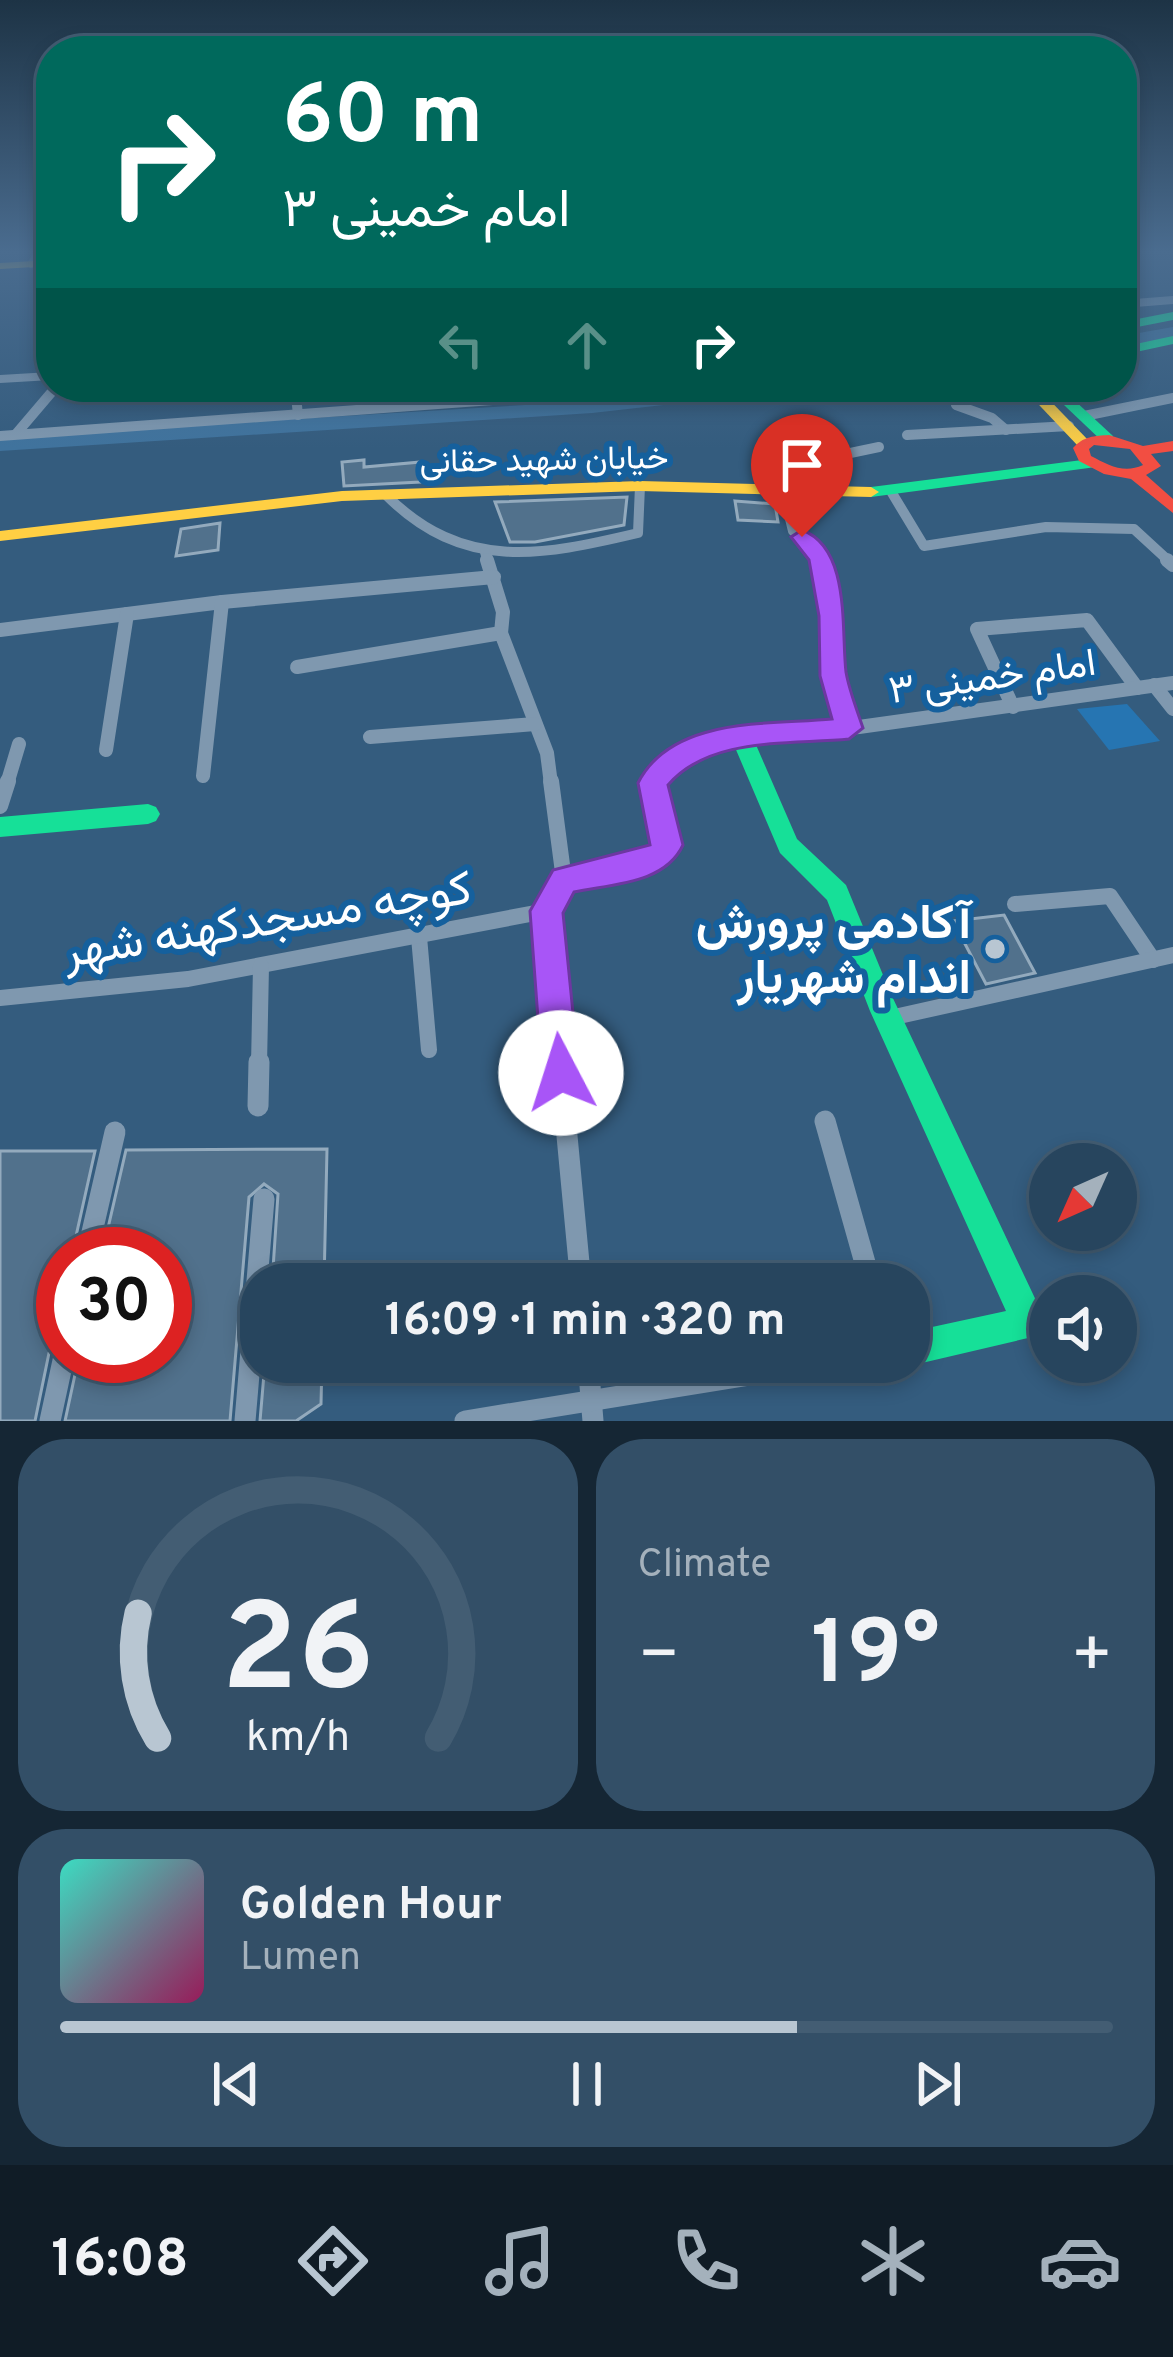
<!DOCTYPE html>
<meta charset="utf-8">
<style>
body{margin:0;font-family:Overpass,Vazirmatn,sans-serif;background:#334f67;color:#f1f3f6;height:100vh;display:flex;flex-direction:column;font-size:45px;white-space:nowrap}
*{box-sizing:border-box;margin:0}
p{font-size:39px;color:#a4b1bc}
.icon{flex:none;width:66px;height:66px;fill:none;stroke:currentColor;stroke-width:2;stroke-linecap:round;stroke-linejoin:round}
.map{position:relative;height:1421px;overflow:hidden}
.details{display:flex;flex-direction:column;gap:18px;padding:18px;background:#152634;flex:1}
.details>*{flex:none}
.top-card{position:absolute;left:36px;top:36px;width:1101px;height:366px;border-radius:48px;box-shadow:0 6px 18px #0003,0 0 0 3px #435d73;background:#00695c;color:#fff;overflow:hidden}
.needle{width:78px;rotate:225deg}
.fabs{position:absolute;left:1029px;top:1143px;display:grid;gap:24px}
.fabs a{display:grid;place-items:center;width:108px;height:108px;border-radius:50%;background:#27455e;box-shadow:0 6px 18px #0003,0 0 0 3px #435d73;font-size:60px}
.speed{position:absolute;left:36px;top:1227px;display:flex;gap:24px;font-size:60px;font-weight:700;text-align:center}
.speed>*{display:grid;place-content:center;width:156px;height:156px;border-radius:50%;background:#27455e;box-shadow:0 6px 18px #0003,0 0 0 3px #435d73;line-height:1}
.speed .limit{border:18px solid #d22;background:#fff;color:#111}
.pin{position:absolute;display:grid;place-items:center;width:102px;height:102px;color:#fff;margin:-123px -51px;border-radius:50% 50% 50% 0;rotate:-45deg;box-shadow:0 0 12px #0007}
.pin .icon{rotate:45deg}
.me{position:absolute;width:132px;margin:-66px;rotate:355deg;stroke-linejoin:round;filter:drop-shadow(0 0 9px #0008)}
.turn{display:flex;align-items:center;gap:42px;height:252px;padding:0 48px;font-size:54px}
.turn .icon{width:156px;height:156px;stroke-width:2.5}
.turn b{display:block;font-size:84px;line-height:102px}
.lanes{display:flex;align-items:center;height:114px;padding:0 48px;background:#0003;justify-content:center;gap:60px;direction:ltr}
.lanes .off{opacity:.35}
.big{font-size:90px;font-weight:700;line-height:1.1}
.details .widget{flex:1;display:flex;flex-direction:column;justify-content:center;gap:18px;min-width:0;padding:0 42px;border-radius:48px;background:#334f67}
.details .dial{align-items:center;gap:0}
.dial svg{height:312px;overflow:visible;fill:none;stroke:#435d73;stroke-width:7;stroke-linecap:round;text-anchor:middle}
.dial text{fill:#f1f3f6;stroke:none}
.song{display:flex;align-items:center;gap:36px}
.cover{width:144px;height:144px;border-radius:18px;background:linear-gradient(135deg,hsl(170 70% 55%),hsl(330 70% 35%))}
.played{height:12px;border-radius:6px;background:linear-gradient(90deg,#b8c6d2 70%,#435d73 70%)}
.keys{display:flex;justify-content:space-around;direction:ltr}
.heat{display:flex;justify-content:space-between;align-items:center;font-size:66px;direction:ltr}
.details .tiles{flex:1;display:grid;gap:18px;grid-template-columns:1fr 1fr}
.widget:last-child{grid-column:span 2}
.trip{position:absolute;left:240px;top:1263px;width:690px;height:120px;border-radius:48px;background:#27455e;box-shadow:0 6px 18px #0003,0 0 0 3px #435d73;font-weight:700;line-height:120px;text-align:center}
.menu{display:flex;height:192px;justify-content:space-around;align-items:center;background:#101c26;color:#a4b1bc}
.menu .icon{width:84px;height:84px}
.menu .selected{color:#b8c6d2}
.menu b{font-size:54px;color:#f1f3f6}
.map>svg:first-child{display:block}
.green{fill:#2675b2}
.lines{fill:none;stroke-linecap:round;stroke-linejoin:round}
.river{fill:#40739d;fill-rule:evenodd}
.building{fill:#51718c;stroke:#93aabd;stroke-width:3}
.street-far4{stroke:#7f98af;stroke-width:8}
.street-far3{stroke:#7f98af;stroke-width:10}
.street-far2{stroke:#7f98af;stroke-width:14}
.street-far1{stroke:#7f98af;stroke-width:16}
.street{stroke:#7f98af;stroke-width:21}
.fast{fill:#16e098;fill-rule:evenodd}
.slow{fill:#ffcf43;fill-rule:evenodd}
.jam{fill:#f24e42;fill-rule:evenodd}
.route{fill:#a855f7;stroke:#6d37a1;stroke-width:3}
.poi-dot{fill:#b8c6d2;stroke:#15609d;stroke-width:4.5}
.labels{text-anchor:middle;stroke-width:12;stroke-linejoin:round;paint-order:stroke}
.far-street-label{font-size:33px;fill:#fff;stroke:#15609d}
.street-label{font-size:39px;fill:#fff;stroke:#15609d}
.near-street-label{font-size:48px;fill:#fff;stroke:#15609d}
.near-poi-label{font-size:48px;font-weight:bold;fill:#fff;stroke:#15609d;text-anchor:end}
</style>
<div class="map">
<svg width="1173" height="1421" viewBox="0 0 1173 1421">
<rect width="100%" height="100%" fill="#345c7e"/>
<!-- green -->
<path class="green" d="M1127,704l33,37 -51,9 -32,-41z"/>
<g class="lines">
<!-- river -->
<g class="river">
<path d="M1173,327v10l-51,11v-12z"/>
<path d="M717,387h64l-10,6 -179,20 -592,38v-14l592,-36z"/>
</g>
</g>
<!-- building -->
<g class="building">
<path d="M364,460v7l57,-5 -1,20 -76,4 -2,-24z"/>
<path d="M627,497l-3,28 -89,17h-25l-15,-40z"/>
<path d="M735,501l40,3 3,18 -40,-2z"/>
<path d="M220,523l-2,27 -42,6 5,-27z"/>
<path d="M1004,915l31,58 -49,11 -33,-63z"/>
<path d="M327,1149l-3,135h-52l6,-90 -14,-10 -15,13 -19,224h-165l14,-65h86v-102h-63l24,-104z"/>
<path d="M0,1151h95l-23,103h-9v87l-14,12 -14,68h-35z"/>
<path d="M265,1362h57l-1,42 -25,17h-36z"/>
</g>
<g class="lines">
<!-- street-far4 -->
<g class="street-far4">
<path d="M31,264l10,-14"/>
<path d="M40,294l11,-19"/>
<path d="M1122,304l51,-4"/>
<path d="M0,379l51,-3"/>
<path d="M648,389l22,-2"/>
</g>
<!-- street-far3 -->
<g class="street-far3">
<path d="M295,387l3,28"/>
<path d="M956,405l36,13 14,12"/>
<path d="M1084,416l89,-18"/>
<path d="M16,434l40,-47"/>
<path d="M907,435l162,-9"/>
<path d="M0,436l670,-49"/>
<path d="M892,493l32,53 122,-19 88,2 37,34"/>
<path d="M784,494l9,37 21,15 7,17"/>
<path d="M827,494l-10,-34 62,-13"/>
<path d="M386,495c77,77 155,61 252,38l2,-47"/>
<path d="M485,552l3,11"/>
</g>
<!-- street-far2 -->
<g class="street-far2">
<path d="M487,560l16,52 -2,21 46,120 4,31"/>
<path d="M820,560c11,57 12,112 29,168"/>
<path d="M1167,560l6,5"/>
<path d="M0,630l222,-28 272,-25"/>
<path d="M297,667l204,-34"/>
<path d="M1154,685l19,24"/>
<path d="M1013,707l-36,-78 110,-9 50,68"/>
<path d="M370,737l165,-13"/>
<path d="M106,750l21,-136"/>
<path d="M203,776l19,-174"/>
<path d="M7,784l12,-40"/>
<path d="M653,784l16,-20 39,-22 151,-15 314,-44"/>
</g>
<!-- street-far1 -->
<g class="street-far1">
<path d="M551,781l13,99"/>
<path d="M0,806l8,-25"/>
<path d="M564,880c36,-6 78,-6 103,-35l-12,-64"/>
<path d="M1015,904l95,-8 43,64"/>
<path d="M419,937l10,113"/>
<path d="M0,998l188,-19 358,-68"/>
<path d="M890,1018l283,-63"/>
<path d="M259,1065l2,-99"/>
<path d="M560,1065l-14,-154 18,-31"/>
</g>
<!-- street -->
<g class="street">
<path d="M560,1062l21,222"/>
<path d="M258,1106l1,-44"/>
<path d="M825,1121l46,163"/>
<path d="M87,1254l28,-122"/>
<path d="M588,1362l5,59"/>
<path d="M50,1421l14,-65"/>
<path d="M245,1421l19,-222"/>
<path d="M465,1421l364,-59"/>
</g>
<!-- fast -->
<g class="fast">
<path d="M1173,312v8l-51,10v-8z"/>
<path d="M1173,336v8l-51,11v-8z"/>
<path d="M1045,387h15l53,49v6h-10z"/>
<path d="M1090,459l6,2v6l-225,30 -8,-5 8,-5z"/>
<path d="M742,729l8,3 3,6 44,101 49,46 44,107 151,319 5,12 -5,12 -132,31 -11,-4h11v-30l97,-21 -136,-300 -43,-111 -47,-47 -49,-115 3,-6z"/>
<path d="M148,804l8,3 4,7 -4,7 -8,3 -148,13v-20z"/>
</g>
<!-- slow -->
<g class="slow">
<path d="M51,260v6l-51,3v-6z"/>
<path d="M1022,387h15l52,54v6h-10z"/>
<path d="M640,481l231,6 8,5 -8,5 -231,-6 -298,10 -342,40v-10l342,-40z"/>
</g>
<!-- jam -->
<path class="jam" d="M1109,435l34,11 30,-5v10l-22,3 10,12 -15,9 27,24v14l-42,-34 -27,-5 -25,-13 -6,-13c11,-12 21,-12 36,-13zM1094,445l36,4 13,16c-19,9 -35,0 -52,-9l-2,-7z"/>
</g>
<!-- sky -->
<linearGradient id="sky" x2="0" y2="1"><stop stop-color="#1d3345"/><stop offset="0.56" stop-color="#4a6c8f"/><stop offset="1" stop-color="#4a6c8f" stop-opacity="0"/></linearGradient>
<rect width="1173" height="449" fill="url(#sky)"/>
<!-- route -->
<path class="route" d="M802,530c49,18 39,100 44,142 3,18 11,38 17,56l-14,11c-59,6 -139,-3 -181,46l15,60c-18,39 -71,39 -109,47l-11,21 16,160 -5,13 -13,6 -14,-6 -5,-13 -12,-162 23,-41 97,-25 -12,-62c34,-67 131,-58 194,-64l-12,-43 -1,-60 -10,-56 -18,-23z"/>
<!-- markers -->
<circle class="poi-dot" cx="995" cy="949" r="12"/>
<g class="labels">
<!-- far-street labels -->
<g class="far-street-label">
<text transform="translate(544 458) rotate(-1)" y="12">خیابان شهید حقانی</text>
</g>
<!-- street labels -->
<g class="street-label">
<text transform="translate(992 675) rotate(-8)" y="14">امام خمینی ۳</text>
</g>
<!-- near-street labels -->
<g class="near-street-label">
<text transform="translate(267 918) rotate(-9)" y="17">کوچه مسجدکهنه شهر</text>
</g>
<!-- near-poi labels -->
<g class="near-poi-label">
<text x="971" y="938">آکادمی پرورش<tspan x="971" dy="55">اندام شهریار</tspan></text>
</g>
</g>
</svg>
<div class="fabs">
<a><svg class="needle" viewBox="-14 -14 28 28"><path d="M0-13l5 13h-10z" fill="#e53935"/><path d="M0 13l5-13h-10z" fill="#a4b1bc"/></svg></a>
<a><svg class="icon" aria-label="sound" viewBox="0 0 24 24"><path d="M4 9h4l5-4v14l-5-4H4zM17 9q2 3 0 6"/></svg></a>
</div>
<div class="speed"><div class="limit">30</div></div>
<div class="pin" style="left:802px;top:537px;background:#d93025"><svg class="icon" aria-label="arrive" viewBox="0 0 24 24"><path d="M6 21V4h12l-3 4 3 4H6"/></svg></div>
<svg class="me" style="left:561px;top:1073px" viewBox="-20 -20 40 40"><circle r="19" fill="#fff"/><path d="M0-13L10 11 0 6-10 11z" fill="#a855f7"/></svg>
<div class="trip">16:09 · 1 min · 320 m</div>
<div class="top-card">
<div class="turn"><svg class="icon" aria-label="right" viewBox="0 0 24 24"><path d="M7 20v-9h11M14 6l5 5-5 5"/></svg><div><b>60 m</b>امام خمینی ۳</div></div>
<div class="lanes"><svg class="icon off" aria-label="left" viewBox="0 0 24 24"><path d="M17 20v-9H6M10 6l-5 5 5 5"/></svg><svg class="icon off" aria-label="ahead" viewBox="0 0 24 24"><path d="M12 20V5M6 11l6-6 6 6"/></svg><svg class="icon" aria-label="right" viewBox="0 0 24 24"><path d="M7 20v-9h11M14 6l5 5-5 5"/></svg></div>
</div>
</div>
<section class="details">
<div class="tiles">
<div class="widget dial"><svg viewBox="0 0 100 80">
<path d="M14 69A42 42 0 1 1 86 69"/>
<path d="M14 69A42 42 0 0 1 9 37" stroke="#b8c6d2"/>
<text x="50" y="56" font-size="32" font-weight="700">26</text>
<text x="50" y="72" font-size="11">km/h</text>
</svg></div>
<div class="widget"><p>Climate</p>
<div class="heat"><a>−</a><b class="big">19°</b><a>+</a></div>
</div>
<div class="widget">
<div class="song"><i class="cover"></i><div><b>Golden Hour</b><p>Lumen</p></div></div>
<div class="played"></div>
<div class="keys"><svg class="icon" aria-label="previous" viewBox="0 0 24 24"><path d="M18 5L8 12l10 7zM5 5v14"/></svg><svg class="icon" aria-label="pause" viewBox="0 0 24 24"><path d="M8 5v14M16 5v14"/></svg><svg class="icon" aria-label="next" viewBox="0 0 24 24"><path d="M6 5l10 7-10 7zM19 5v14"/></svg></div>
</div>
</div>
</section>
<nav class="menu">
<b>16:08</b>
<svg class="icon selected" aria-label="directions" viewBox="0 0 24 24"><path d="M12 3l9 9-9 9-9-9zM9 14v-3h6M13 9l2 2-2 2"/></svg>
<svg class="icon" aria-label="music" viewBox="0 0 24 24"><path d="M9 18V5l10-2v13"/><circle cx="6" cy="18" r="3"/><circle cx="16" cy="16" r="3"/></svg>
<svg class="icon" aria-label="phone" viewBox="0 0 24 24"><path d="M5 4h4l2 5-3 2q2 4 5 5l2-3 5 2v4C11 20 4 13 5 4z"/></svg>
<svg class="icon" aria-label="climate" viewBox="0 0 24 24"><path d="M12 3v18M4 7l16 10M4 17L20 7"/></svg>
<svg class="icon" aria-label="car" viewBox="0 0 24 24"><path d="M5 17H2v-5l4-1 3-4h7l3 4 3 1v5h-3M9 17h6M6 11h13"/><circle cx="7" cy="17" r="2"/><circle cx="17" cy="17" r="2"/></svg>
</nav>
